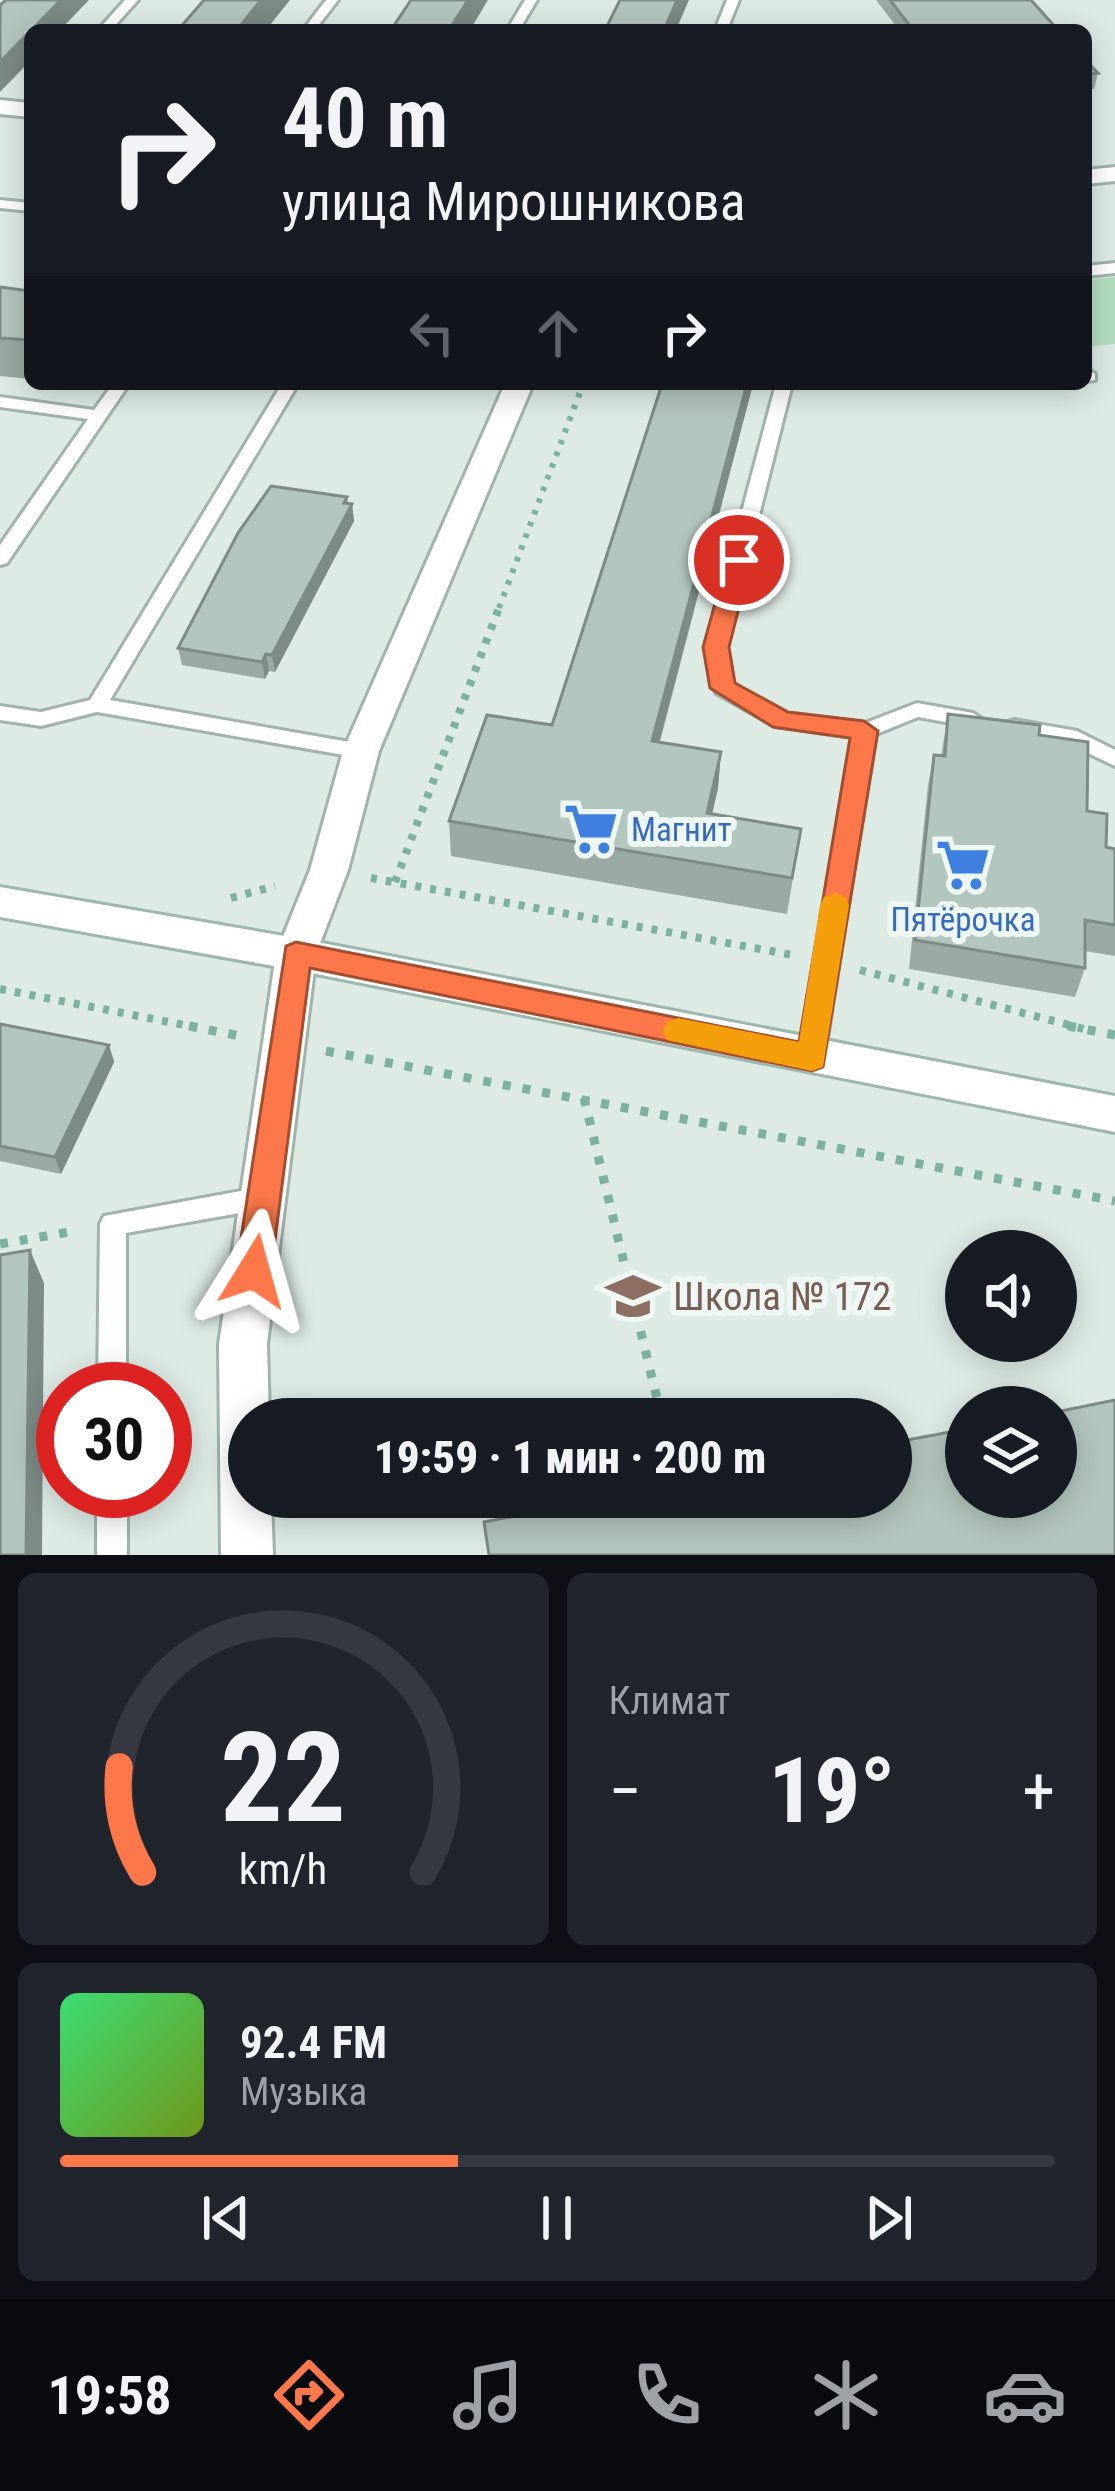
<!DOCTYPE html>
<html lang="ru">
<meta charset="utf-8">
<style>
body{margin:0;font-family:"Roboto Condensed",sans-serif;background:#20242c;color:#f1f3f6;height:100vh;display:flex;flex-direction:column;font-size:45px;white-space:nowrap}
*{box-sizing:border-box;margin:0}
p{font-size:39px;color:#9ea1a6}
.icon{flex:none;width:66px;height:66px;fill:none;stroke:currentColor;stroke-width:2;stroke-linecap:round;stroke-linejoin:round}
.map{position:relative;height:1555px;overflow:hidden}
.sheet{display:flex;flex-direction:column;gap:18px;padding:18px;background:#0d0f14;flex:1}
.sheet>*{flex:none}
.top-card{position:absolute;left:24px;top:24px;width:1068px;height:366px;border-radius:18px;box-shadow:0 6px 30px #0003;background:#171b24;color:#f1f3f6;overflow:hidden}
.buttons{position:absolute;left:945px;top:1230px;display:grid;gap:24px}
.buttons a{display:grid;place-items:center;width:132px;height:132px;border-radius:50%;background:#171b24;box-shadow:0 6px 30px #0003;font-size:60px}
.speed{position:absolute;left:36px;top:1362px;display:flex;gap:24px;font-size:60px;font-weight:700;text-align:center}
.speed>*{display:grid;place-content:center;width:156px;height:156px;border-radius:50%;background:#171b24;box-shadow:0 6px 30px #0003;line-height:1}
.speed .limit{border:18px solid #d22;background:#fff;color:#111}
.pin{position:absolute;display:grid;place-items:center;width:102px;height:102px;color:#fff;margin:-51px;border:6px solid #fff;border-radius:50%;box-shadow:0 3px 12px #0007}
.me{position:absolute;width:132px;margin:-66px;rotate:8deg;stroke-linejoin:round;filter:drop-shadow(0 0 9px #0008)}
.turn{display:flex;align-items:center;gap:42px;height:252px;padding:0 60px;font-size:54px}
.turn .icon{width:156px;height:156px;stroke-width:2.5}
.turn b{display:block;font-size:84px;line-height:102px}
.lanes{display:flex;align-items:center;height:114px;padding:0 60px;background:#0003;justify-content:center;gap:60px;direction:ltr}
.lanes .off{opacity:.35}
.big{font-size:90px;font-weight:800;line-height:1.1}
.sheet .tile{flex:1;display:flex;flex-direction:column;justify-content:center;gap:18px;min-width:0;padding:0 42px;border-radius:18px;background:#20242c}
.sheet .dial{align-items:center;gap:0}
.dial svg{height:312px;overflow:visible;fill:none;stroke:#363941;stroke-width:7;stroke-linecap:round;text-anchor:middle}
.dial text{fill:#f1f3f6;stroke:none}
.song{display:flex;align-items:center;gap:36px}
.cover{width:144px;height:144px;border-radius:18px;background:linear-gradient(135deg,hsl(140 70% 55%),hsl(80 70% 35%))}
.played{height:12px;border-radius:6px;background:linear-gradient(90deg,#fc784a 40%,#363941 40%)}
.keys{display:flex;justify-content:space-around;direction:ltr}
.heat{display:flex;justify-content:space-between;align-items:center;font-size:66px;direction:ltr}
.sheet .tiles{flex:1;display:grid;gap:18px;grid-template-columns:1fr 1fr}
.tile:last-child{grid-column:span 2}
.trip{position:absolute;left:228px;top:1398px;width:684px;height:120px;border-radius:60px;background:#171b24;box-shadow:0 6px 30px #0003;font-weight:800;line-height:120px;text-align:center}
.tab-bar{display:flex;height:192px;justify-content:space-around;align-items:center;background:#090b0e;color:#9ea1a6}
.tab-bar .icon{width:84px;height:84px}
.tab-bar .current{color:#fc784a}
.tab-bar b{font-size:54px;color:#f1f3f6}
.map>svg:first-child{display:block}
.green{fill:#b4dec0}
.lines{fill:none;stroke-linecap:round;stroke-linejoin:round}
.lane-casing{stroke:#a1b3ac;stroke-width:6}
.street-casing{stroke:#a1b3ac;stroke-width:6}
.secondary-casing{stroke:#9cb7ae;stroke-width:6}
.path-far2{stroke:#7cb1a1;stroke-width:6;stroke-dasharray:4.5 8;stroke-linecap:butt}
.path-far1{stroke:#7cb1a1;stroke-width:8;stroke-dasharray:6 9;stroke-linecap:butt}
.path{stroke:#7cb1a1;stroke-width:9;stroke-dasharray:8 12;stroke-linecap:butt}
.lane{fill:#fff;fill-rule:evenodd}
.street{fill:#fff;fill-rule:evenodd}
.secondary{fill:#fff;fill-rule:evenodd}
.wall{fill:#9aaaa3}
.shaded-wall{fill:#7d8b85}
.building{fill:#b3c6be;stroke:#7d8b85;stroke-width:3}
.route{fill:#fc784a;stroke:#a44e30;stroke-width:3}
.slow{fill:#f59e0b}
.labels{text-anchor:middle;stroke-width:12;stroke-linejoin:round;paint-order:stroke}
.shop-label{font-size:33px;fill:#366cbe;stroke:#eef7f3;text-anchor:start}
.near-education-label{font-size:39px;fill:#785e54;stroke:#eef7f3;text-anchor:start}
</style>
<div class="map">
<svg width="1115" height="1555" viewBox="0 0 1115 1555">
<rect width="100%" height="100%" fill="#deebe5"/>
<!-- green -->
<path class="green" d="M1115,277v67l-29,3v-67z"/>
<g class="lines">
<defs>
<g id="lane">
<path d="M125,0h13l-27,30h-13z"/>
<path d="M326,0h12l-23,30h-12z"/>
<path d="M525,0h12l-18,30h-12z"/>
<path d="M727,0h12l-12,30h-12z"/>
<path d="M0,200l30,3v8l-30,-3z"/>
<path d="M1115,263v10l-29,3v-10z"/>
<path d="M1086,368l9,6v6l-9,1z"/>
<path d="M113,384h16l-122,179 -7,2v-20l88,-126 -88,-12v-10l94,13z"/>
<path d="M282,384h16l-188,316 251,44 10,7 -3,5 -7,2 -264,-46 -56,14 -41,-6v-14l41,6 49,-12z"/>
<path d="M776,384h16l-66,263 6,37 54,30 77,10 54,-21 56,10 10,7 -10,7 -55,-10 -44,18 -50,323 -3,7 -9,3 -9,-3 -3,-7 53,-321 -78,-11 -59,-33 -10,-46z"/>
<path d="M1015,720l62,11 38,19v16l-50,-24 -57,-10 -3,-5 3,-5z"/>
<path d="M263,1187l9,3 4,8 -4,8 -9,3 -137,24v156h-28l2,-165 4,-8z"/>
<rect x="97" y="1491" width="30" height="64"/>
</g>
<g id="street">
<path d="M0,100l30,3v14l-30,-3z"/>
<path d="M1115,167v14l-29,3v-14z"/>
<path d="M505,384h28l-154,367 -31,119 -32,84 -49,390 2,75h-20v78h22l2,58h-52l-2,-211 57,-390 34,-84 33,-119z"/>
</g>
<path id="secondary" d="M0,887l296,51 819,158v36l-819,-162 -296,-53z"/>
</defs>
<!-- lane casing -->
<use href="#lane" class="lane-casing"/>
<!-- street casing -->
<use href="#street" class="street-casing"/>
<!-- secondary casing -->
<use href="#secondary" class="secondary-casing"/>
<!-- path-far2 -->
<path class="path-far2" d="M499,608l84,-224"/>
<!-- path-far1 -->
<g class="path-far1">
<path d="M371,878l422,77"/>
<path d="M395,882l105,-277"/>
<path d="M231,898l44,-12"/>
<path d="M860,970l224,59"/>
<path d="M0,989l205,40"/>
</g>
<!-- path -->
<g class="path">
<path d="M189,1026l51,10"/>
<path d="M1068,1026l47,9"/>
<path d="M326,1051l789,150"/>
<path d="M584,1098l78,321"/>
<path d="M0,1244l75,-13"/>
</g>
<!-- lane -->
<use href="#lane" class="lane"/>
<!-- street -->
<use href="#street" class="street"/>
<!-- secondary -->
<use href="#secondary" class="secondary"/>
</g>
<!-- wall -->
<g class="wall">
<path d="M876,0h155l27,30h-159z"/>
<path d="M1086,61l12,12 -4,16h-8z"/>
<path d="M0,287l30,4v88l-30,-3z"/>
<path d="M662,384h91l-93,358 61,10 -3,36 -6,26 89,15 -14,85 -336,-58 -2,-35 103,-96z"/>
<path d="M348,503l4,1 2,17 -79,151 -6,-1 -4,8 -83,-14 -4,-17z"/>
<path d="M948,714l91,21 48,76 19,36 9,2v107l-30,-5v17l-10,29 -166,-28 19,-184 6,-30 7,1z"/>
<path d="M0,1024l109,21 5,17 -53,112 -61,-13z"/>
</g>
<!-- shaded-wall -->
<g class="shaded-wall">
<path d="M61,0h28l-29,30h-29z"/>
<path d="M261,0h29l-24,30h-29z"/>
<path d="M468,0h20l-18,30h-21z"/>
<path d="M677,0h12l-13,30h-12z"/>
<path d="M30,31v30l-30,31v-30z"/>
<path d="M747,384h6l-103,393 2,-36z"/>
<path d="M347,497l2,14 3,-7 2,17 -79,151 -3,-17z"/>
<path d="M266,654l3,17 -4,8 -3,-17z"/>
<path d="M721,752l-3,36 -14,61 3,-36z"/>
<path d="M109,1045l5,17 -53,112 -6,-17z"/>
<path d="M30,1250l14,33 -2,272h-16z"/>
</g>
<!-- building -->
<g class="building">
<path d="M6,0h55l-61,62v-57z"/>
<path d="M204,0h57l-24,30h-59z"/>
<path d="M411,0h57l-19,30h-58z"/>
<path d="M620,0h57l-13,30h-59z"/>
<path d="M890,0h141l27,30h-145z"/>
<path d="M1086,61l12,12 -12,1z"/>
<path d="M0,287l30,4v49l-30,-2z"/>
<path d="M662,384h85l-95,357 69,11 -14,61 94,16 -9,49 -343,-57 38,-106 65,10z"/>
<path d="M271,486l76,11 -3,6 8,1 -80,151 -6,-1 -4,8 -84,-14 60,-115z"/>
<path d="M948,714l92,11 -1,10 49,7 -1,69 20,3 -1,33 9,2v76l-30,-5v48l-170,-28 19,-185 11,1z"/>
<path d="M0,1024l109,21 -54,112 -55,-11z"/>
<path d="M30,1250l-4,305h-26v-300z"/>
<path d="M1115,1400v155h-626l-5,-33 129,-25h278v-54l75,-14v68h90v-85z"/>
</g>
<!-- route -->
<path class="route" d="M739,552l12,8 -22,87 6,36 53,29 76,9 14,10 -55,336 -11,4 -502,-103 -39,303 -5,11 -12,5 -13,-5 -5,-11 50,-325 10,-4 503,100 51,-304 -77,-11 -63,-39 -7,-41 24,-87z"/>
<!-- slow -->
<path class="slow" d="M835,893l10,4 4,8 -26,162 -11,4 -145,-31 -4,-9 4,-9 11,-4 121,24 21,-137 4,-8z"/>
<!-- icons -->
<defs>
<symbol id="supermarket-bare" viewBox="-9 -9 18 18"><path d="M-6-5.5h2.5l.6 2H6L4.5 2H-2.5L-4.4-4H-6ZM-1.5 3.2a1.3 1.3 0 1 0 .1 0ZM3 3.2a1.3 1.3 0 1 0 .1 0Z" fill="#3f7fe0" stroke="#eef7f3" stroke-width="2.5" paint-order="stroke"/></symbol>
<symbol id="school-bare" viewBox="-9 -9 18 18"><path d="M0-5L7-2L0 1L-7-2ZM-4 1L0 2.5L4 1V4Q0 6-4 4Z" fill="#8d6e63" stroke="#eef7f3" stroke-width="2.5" paint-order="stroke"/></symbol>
</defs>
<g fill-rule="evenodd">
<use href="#supermarket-bare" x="553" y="791" width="76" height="76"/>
<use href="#supermarket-bare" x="925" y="827" width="76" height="76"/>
<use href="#school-bare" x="595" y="1258" width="76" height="76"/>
</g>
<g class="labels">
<!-- shop labels -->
<g class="shop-label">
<text x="631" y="841">Магнит</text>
<text x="963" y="931" text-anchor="middle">Пятёрочка</text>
</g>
<!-- near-education labels -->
<g class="near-education-label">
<text x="673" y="1310">Школа № 172</text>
</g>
</g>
</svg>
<div class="buttons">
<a><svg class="icon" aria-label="sound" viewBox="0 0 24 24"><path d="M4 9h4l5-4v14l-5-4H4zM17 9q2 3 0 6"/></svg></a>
<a><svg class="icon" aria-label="layers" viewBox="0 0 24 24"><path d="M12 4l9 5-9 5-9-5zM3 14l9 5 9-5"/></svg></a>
</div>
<div class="speed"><div class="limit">30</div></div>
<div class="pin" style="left:739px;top:560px;background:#d93025"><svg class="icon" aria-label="arrive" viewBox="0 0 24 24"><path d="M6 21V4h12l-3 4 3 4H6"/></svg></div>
<svg class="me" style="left:254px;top:1271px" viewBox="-20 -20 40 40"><path d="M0-17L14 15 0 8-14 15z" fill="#fc784a" stroke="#fff" stroke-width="4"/></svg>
<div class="trip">19:59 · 1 мин · 200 m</div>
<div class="top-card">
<div class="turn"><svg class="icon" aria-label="right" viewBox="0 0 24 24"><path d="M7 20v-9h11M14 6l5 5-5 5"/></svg><div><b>40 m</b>улица Мирошникова</div></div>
<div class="lanes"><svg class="icon off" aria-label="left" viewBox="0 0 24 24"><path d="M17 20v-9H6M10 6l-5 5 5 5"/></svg><svg class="icon off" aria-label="ahead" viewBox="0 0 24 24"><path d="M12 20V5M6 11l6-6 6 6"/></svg><svg class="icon" aria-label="right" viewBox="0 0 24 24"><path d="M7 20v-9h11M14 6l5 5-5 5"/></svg></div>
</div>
</div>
<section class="sheet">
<div class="tiles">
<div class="tile dial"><svg viewBox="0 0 100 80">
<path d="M14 69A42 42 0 1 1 86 69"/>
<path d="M14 69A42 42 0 0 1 8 42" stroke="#fc784a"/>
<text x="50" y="56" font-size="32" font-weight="700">22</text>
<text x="50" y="72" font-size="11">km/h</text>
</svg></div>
<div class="tile"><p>Климат</p>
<div class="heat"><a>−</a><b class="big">19°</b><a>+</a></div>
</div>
<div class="tile">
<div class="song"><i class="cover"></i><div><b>92.4 FM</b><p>Музыка</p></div></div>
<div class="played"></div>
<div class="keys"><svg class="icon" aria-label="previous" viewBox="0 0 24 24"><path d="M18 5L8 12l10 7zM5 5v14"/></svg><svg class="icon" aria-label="pause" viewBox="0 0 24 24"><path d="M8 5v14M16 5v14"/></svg><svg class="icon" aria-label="next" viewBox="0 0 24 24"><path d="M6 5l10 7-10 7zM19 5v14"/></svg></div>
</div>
</div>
</section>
<nav class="tab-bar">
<b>19:58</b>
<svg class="icon current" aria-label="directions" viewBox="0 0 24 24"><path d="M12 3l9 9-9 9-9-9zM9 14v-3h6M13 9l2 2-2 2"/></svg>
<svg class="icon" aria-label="music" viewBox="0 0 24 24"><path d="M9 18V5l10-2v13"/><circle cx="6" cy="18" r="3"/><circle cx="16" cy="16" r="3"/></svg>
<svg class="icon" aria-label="phone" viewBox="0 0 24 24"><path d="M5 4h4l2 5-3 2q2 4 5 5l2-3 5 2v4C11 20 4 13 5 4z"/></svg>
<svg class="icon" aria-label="climate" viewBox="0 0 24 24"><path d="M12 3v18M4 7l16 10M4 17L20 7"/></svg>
<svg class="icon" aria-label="car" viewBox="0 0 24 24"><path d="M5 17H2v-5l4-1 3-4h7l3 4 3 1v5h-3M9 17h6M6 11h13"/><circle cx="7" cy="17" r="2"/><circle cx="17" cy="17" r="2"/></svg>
</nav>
